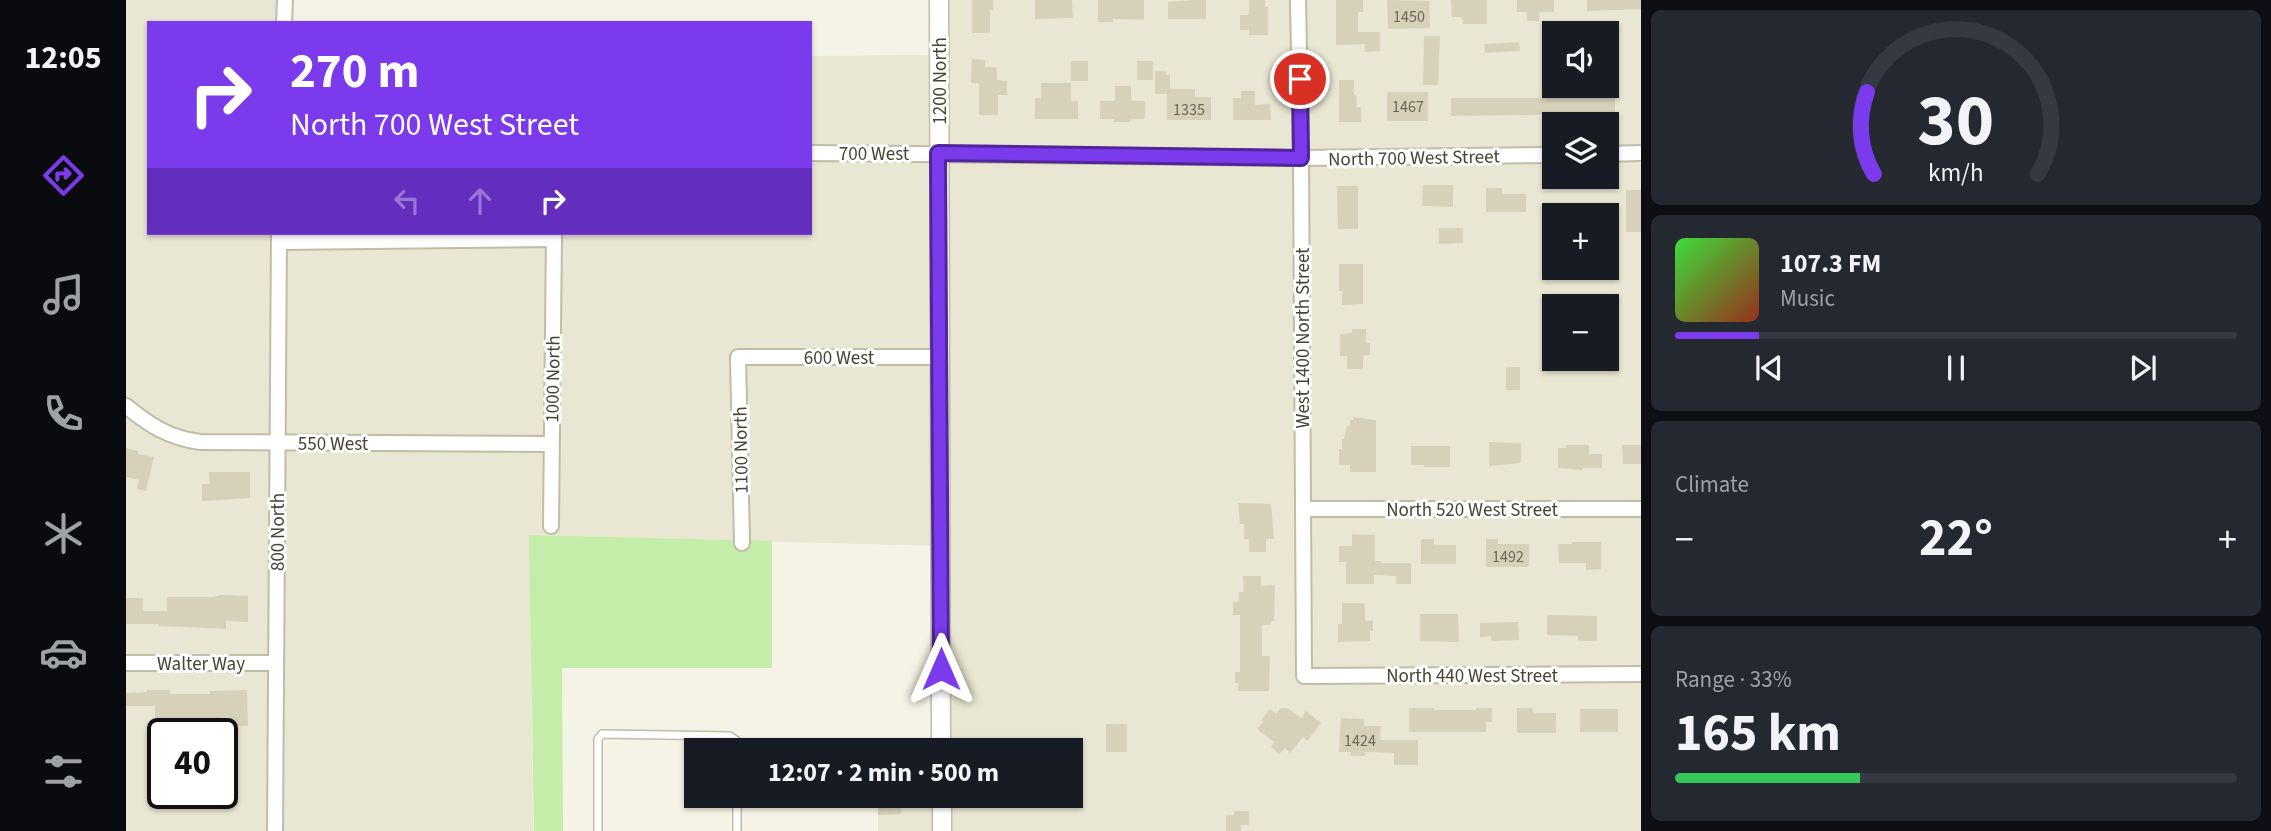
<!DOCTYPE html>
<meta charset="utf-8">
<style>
body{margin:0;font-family:"Source Sans 3",sans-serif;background:#242831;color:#f1f3f6;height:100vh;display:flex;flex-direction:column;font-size:26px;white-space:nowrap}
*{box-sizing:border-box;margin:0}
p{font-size:23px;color:#9ea1a6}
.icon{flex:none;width:38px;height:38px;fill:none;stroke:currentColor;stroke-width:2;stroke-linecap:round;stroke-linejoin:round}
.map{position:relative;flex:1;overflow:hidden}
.panel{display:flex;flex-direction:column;gap:10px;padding:10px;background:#0d0f14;width:630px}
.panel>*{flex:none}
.banner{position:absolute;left:21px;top:21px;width:665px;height:214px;border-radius:0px;box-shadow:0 2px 5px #0004;background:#7c3aed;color:#fff;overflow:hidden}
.tools{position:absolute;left:1416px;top:21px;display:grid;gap:14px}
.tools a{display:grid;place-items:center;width:77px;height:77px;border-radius:0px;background:#171b24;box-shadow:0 2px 5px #0004;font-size:35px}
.speed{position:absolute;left:21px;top:718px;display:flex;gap:14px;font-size:35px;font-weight:700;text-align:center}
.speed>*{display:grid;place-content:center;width:91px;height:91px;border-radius:50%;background:#171b24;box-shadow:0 2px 5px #0004;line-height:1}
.speed .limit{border:4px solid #111;border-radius:10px;background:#fff;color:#111}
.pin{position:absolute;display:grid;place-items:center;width:60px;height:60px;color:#fff;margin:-30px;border:4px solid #fff;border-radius:50%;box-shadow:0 2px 7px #0007}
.me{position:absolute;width:77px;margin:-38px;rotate:0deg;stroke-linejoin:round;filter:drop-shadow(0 0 5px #0008)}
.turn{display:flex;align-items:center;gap:24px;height:147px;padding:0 28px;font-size:32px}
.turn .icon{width:91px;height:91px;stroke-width:2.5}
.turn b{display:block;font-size:49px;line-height:60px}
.lanes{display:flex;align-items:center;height:66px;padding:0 28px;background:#0003;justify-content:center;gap:35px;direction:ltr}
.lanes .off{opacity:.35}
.big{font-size:52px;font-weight:700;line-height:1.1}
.panel .tile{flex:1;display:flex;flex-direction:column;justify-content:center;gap:10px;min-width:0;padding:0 24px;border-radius:10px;background:#242831}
.panel .dial{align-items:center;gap:0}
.dial svg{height:182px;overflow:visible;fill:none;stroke:#363941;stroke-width:7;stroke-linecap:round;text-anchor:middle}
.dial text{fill:#f1f3f6;stroke:none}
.song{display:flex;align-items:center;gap:21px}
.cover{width:84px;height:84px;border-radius:10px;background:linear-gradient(135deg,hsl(120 70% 55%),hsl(10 70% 35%))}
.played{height:7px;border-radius:4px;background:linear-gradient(90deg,#7c3aed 15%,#363941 15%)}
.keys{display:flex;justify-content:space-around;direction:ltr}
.heat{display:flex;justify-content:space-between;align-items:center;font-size:38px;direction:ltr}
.charge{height:10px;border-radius:5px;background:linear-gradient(90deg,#34c759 33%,#363941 0)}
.trip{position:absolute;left:558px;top:738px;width:399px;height:70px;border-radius:0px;background:#171b24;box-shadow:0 2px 5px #0004;font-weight:700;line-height:70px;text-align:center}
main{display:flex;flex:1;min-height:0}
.menu{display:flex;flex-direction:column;width:126px;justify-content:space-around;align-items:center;background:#090b0e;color:#9ea1a6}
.menu .icon{width:49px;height:49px}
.menu .on{color:#7c3aed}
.menu b{font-size:32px;color:#f1f3f6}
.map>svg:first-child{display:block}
.residential{fill:#e9e6d3;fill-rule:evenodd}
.green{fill:#c4edaa}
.building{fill:#d7d1ba}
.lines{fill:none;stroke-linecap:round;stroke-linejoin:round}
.service-casing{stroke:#c1bca7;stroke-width:10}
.minor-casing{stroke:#c1bca7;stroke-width:18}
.tertiary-casing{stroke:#c1bca7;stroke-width:21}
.service{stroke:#fff;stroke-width:7}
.minor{stroke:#fff;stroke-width:14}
.tertiary{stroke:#fff;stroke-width:18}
.route-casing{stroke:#51269a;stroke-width:18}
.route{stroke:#7c3aed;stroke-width:12}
.labels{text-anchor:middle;stroke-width:6;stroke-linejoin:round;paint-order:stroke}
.number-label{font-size:16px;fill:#6c6656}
.street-label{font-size:19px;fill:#484334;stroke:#fff}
</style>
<main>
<nav class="menu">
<b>12:05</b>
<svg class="icon on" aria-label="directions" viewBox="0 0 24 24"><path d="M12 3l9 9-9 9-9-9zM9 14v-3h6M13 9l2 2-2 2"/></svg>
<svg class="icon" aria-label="music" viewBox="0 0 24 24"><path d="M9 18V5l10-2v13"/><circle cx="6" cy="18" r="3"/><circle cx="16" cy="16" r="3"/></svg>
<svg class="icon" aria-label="phone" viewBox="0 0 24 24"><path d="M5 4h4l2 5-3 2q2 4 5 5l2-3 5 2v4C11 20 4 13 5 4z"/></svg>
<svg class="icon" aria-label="climate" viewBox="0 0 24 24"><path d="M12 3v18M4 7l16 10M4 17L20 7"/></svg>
<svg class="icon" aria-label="car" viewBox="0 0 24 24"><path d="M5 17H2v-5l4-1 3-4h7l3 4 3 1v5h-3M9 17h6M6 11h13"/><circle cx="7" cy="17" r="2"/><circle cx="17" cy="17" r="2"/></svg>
<svg class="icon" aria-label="filters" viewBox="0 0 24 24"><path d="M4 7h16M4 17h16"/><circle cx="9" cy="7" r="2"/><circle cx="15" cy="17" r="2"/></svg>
</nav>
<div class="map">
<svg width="1515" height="831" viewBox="0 0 1515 831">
<rect width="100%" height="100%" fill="#f5f2e6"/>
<!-- residential -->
<path class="residential" d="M0,0h159l-1,23h-135v210h130v8l173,-1 1,-7h357v-177l128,-1 1,-55h702v831h-763v-35h193v-45h-129l-2,-205 -410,-11 3,296h-407zM1428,33h52v53h-52zM1428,124h52v53h-52zM1428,215h52v53h-52zM1428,306h52v53h-52zM37,733h59v60h-59z"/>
<!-- green -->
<path class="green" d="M403,535l243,6v127h-210l1,163h-29z"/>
<!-- building -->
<g class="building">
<path d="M846,0h21v10h-3v23h-18z"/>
<path d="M909,0h37l1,18 -38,1z"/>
<path d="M972,0h46v20l-31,-1v3h-15z"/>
<path d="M1066,0h14v19h-38v-17z"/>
<path d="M1123,0h16v7h3v28h-19v-5h-9v-15h9z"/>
<path d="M1210,0h27v12h-5v20h22v19l-15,1v-8l-29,1z"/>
<path d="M1261,0l42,1 1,27 -42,1z"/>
<path d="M1325,0h36v24h-24l-1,-7h-10z"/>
<path d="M1391,0h37v12h-15v9h-12v-9h-10z"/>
<path d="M1461,0h54v9l-54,2z"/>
<path d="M1298,36h16l-2,49h-15z"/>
<path d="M1393,42l1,9 -35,2 -1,-9z"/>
<path d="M846,59l13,1v7h12v13l10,1v14h-9v20h-19v-32h-8z"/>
<rect x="945" y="61" width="17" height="20"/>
<rect x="1011" y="61" width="16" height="19"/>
<path d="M1029,71h11v4h4v14h25v8h16v23h-44v-26h-12z"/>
<path d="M1213,80h15v15h2l1,12h4v15h-22z"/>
<path d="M915,83h30v18h7v18h-43v-21h6z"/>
<path d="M989,86h16v15h14v18h-15v3h-16v-3h-14v-18h15z"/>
<path d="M1115,91h14v14l15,-1 1,16h-38v-22h8z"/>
<rect x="1261" y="92" width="41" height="29"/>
<path d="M1445,95h44v23h-29v-4l-135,2v-18h120z"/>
<path d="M1297,185h30v22l-31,-1z"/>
<path d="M1211,186h21v43h-20z"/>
<path d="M1360,188h16v6h24v18h-40z"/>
<rect x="1500" y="190" width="15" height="42"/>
<path d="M1313,228h24v15l-24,1z"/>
<path d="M1213,264h24v40l-21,1v-14h-3z"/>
<path d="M1226,329h14v14h4v12h-7v14h-16v-13h-7v-22l12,-1z"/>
<rect x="1380" y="367" width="14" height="23"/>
<path d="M1227,417l23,3v52h-26v-7h-11v-16h3v-10h2l3,-13h3v-6h3z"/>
<path d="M1363,442l32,1v20l-32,3z"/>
<path d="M1440,445h23v9h13v14h-19v2l-25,-2v-20h8z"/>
<path d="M1496,445h19v19h-18z"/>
<path d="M1285,446h39v21h-26v-2h-13z"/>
<path d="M0,448l12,3v3l16,3 -8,34 -9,-2 2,-9 -13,-3z"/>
<path d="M83,472h41v26l-48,3v-17h8z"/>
<path d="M1112,503l33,1 3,35h-8v13h-17v-13h-5v-15h-4z"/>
<path d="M1226,534l23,1v26h6v2h30v21h-15v-8l-22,-1v9h-28v-22h-7v-16h13z"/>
<path d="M1295,539h13v6h22v19h-35z"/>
<path d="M1360,539h12v5h31v23h-43z"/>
<path d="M1446,542h29v27l-15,1v-7h-27l-1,-19h14z"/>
<path d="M1117,576h18v10l14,-1 -1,36h-3v4h-9v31h8l-1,35h-31v-8h-3v-11h5v-57h-7v-13h6v-10h5z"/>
<path d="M95,595l27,1v26l-22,-1v8l-67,-3v-2h-33v-26h17v13h24v-14h46z"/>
<path d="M1216,603h23v18l8,-1v11h-3v10l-32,1v-18h4z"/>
<path d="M1294,614h38l1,28 -39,-1z"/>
<path d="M1421,615l50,1v25h-19v-5l-31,-1z"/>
<path d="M1392,622l1,18 -28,1v-5l-11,1v-14z"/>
<path d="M21,690h23v4h40v-3l37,-1 1,36h-18l-1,-9 -74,6v-17h-29v-13l21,-1z"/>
<path d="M1155,708h6l14,10 5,-7 15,12 -14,18 -4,-4 -13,16 -5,-5 -6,6 -8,-7 3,-5 -17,-13 6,-7 -2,-2 9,-11 6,5z"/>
<path d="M1283,708h25v2h42v-2h16v14h-6v10h-77z"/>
<path d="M1391,708h16v5h23v20h-39z"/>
<rect x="1454" y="709" width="38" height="23"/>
<path d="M1215,718l23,1v7h17l-1,14h38v25h-24v-12l-29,-1v4h-14v-4h-12z"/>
<rect x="980" y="724" width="21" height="28"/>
<path d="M752,796h22l1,18 -23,1z"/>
<path d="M1108,811h15v14h-8v6h-15v-16h8z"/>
</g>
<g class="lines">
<defs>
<g id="service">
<path d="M611,796v35"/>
<path d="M472,831v-92l4,-5 128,2 7,5v10"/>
</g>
<g id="minor">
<path d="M1172,0l3,158 3,518 337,-2"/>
<path d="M158,23l1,-23"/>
<path d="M684,153l491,5 253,-3"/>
<path d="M1480,154l35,-1"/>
<path d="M153,242l275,-3"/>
<path d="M0,406c23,19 43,32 74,36l351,2"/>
<path d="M1177,509h338"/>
<path d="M425,526l3,-293"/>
<path d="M616,543l-4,-186h201"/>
<path d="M0,663h149"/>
<path d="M149,831l4,-598"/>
</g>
<g id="tertiary">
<path d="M813,0l2,751"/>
<path d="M816,796v35"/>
</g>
</defs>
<!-- service casing -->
<use href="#service" class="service-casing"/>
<!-- minor casing -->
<use href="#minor" class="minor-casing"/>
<!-- tertiary casing -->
<use href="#tertiary" class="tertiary-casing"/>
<!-- service -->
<use href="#service" class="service"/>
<!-- minor -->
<use href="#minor" class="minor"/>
<!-- tertiary -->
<use href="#tertiary" class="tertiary"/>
</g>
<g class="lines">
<defs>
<path id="route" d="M815,669l-3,-516 363,5 -1,-79"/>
</defs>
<!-- route casing -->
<use href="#route" class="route-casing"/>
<!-- route -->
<use href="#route" class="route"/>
</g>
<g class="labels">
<!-- number labels -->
<g class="number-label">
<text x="1283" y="22">1450</text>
<text x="1282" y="112">1467</text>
<text x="1063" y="115">1335</text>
<text x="1382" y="562">1492</text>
<text x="1234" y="746">1424</text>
</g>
<!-- street labels -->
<g class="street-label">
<text transform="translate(813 81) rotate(-90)" y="7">1200 North</text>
<text x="748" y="160">700 West</text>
<text transform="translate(1288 157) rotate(-1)" y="7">North 700 West Street</text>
<text transform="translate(1176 338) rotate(-90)" y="7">West 1400 North Street</text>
<text x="713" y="364">600 West</text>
<text transform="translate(426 379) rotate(-89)" y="7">1000 North</text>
<text x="207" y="450">550 West</text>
<text transform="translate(614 450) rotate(-91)" y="7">1100 North</text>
<text x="1346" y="516">North 520 West Street</text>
<text transform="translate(151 532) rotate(-90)" y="7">800 North</text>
<text x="75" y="670">Walter Way</text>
<text x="1346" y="682">North 440 West Street</text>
</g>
</g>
</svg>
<div class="tools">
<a><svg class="icon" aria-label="sound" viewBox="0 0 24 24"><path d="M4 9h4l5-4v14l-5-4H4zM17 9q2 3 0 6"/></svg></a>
<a><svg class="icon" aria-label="layers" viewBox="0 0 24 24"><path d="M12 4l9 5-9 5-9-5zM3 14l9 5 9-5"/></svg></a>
<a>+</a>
<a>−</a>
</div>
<div class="speed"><div class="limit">40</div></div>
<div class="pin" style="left:1174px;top:79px;background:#d93025"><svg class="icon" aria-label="arrive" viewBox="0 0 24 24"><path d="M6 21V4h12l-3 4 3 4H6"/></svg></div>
<svg class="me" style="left:815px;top:669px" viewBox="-20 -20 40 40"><path d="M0-17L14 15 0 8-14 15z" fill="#7c3aed" stroke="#fff" stroke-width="4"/></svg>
<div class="trip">12:07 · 2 min · 500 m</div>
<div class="banner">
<div class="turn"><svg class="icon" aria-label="right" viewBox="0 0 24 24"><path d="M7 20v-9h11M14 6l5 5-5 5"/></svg><div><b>270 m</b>North 700 West Street</div></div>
<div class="lanes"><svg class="icon off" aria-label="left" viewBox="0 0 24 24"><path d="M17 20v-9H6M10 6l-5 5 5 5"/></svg><svg class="icon off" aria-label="ahead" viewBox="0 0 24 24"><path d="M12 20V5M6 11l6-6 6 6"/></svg><svg class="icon" aria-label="right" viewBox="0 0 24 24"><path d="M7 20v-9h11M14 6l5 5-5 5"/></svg></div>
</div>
</div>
<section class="panel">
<div class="tile dial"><svg viewBox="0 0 100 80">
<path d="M14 69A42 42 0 1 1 86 69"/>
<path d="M14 69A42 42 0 0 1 11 33" stroke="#7c3aed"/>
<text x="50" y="56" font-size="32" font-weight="700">30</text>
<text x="50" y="72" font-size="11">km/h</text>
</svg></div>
<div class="tile">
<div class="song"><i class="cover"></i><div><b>107.3 FM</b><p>Music</p></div></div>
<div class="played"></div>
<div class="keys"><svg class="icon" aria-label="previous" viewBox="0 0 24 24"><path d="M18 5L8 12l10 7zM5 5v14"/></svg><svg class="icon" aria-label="pause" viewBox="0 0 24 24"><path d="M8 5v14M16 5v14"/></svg><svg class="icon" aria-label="next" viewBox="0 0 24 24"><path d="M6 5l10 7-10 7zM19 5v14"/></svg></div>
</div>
<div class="tile"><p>Climate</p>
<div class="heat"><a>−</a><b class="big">22°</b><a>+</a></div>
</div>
<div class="tile"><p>Range · 33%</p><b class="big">165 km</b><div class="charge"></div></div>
</section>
</main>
